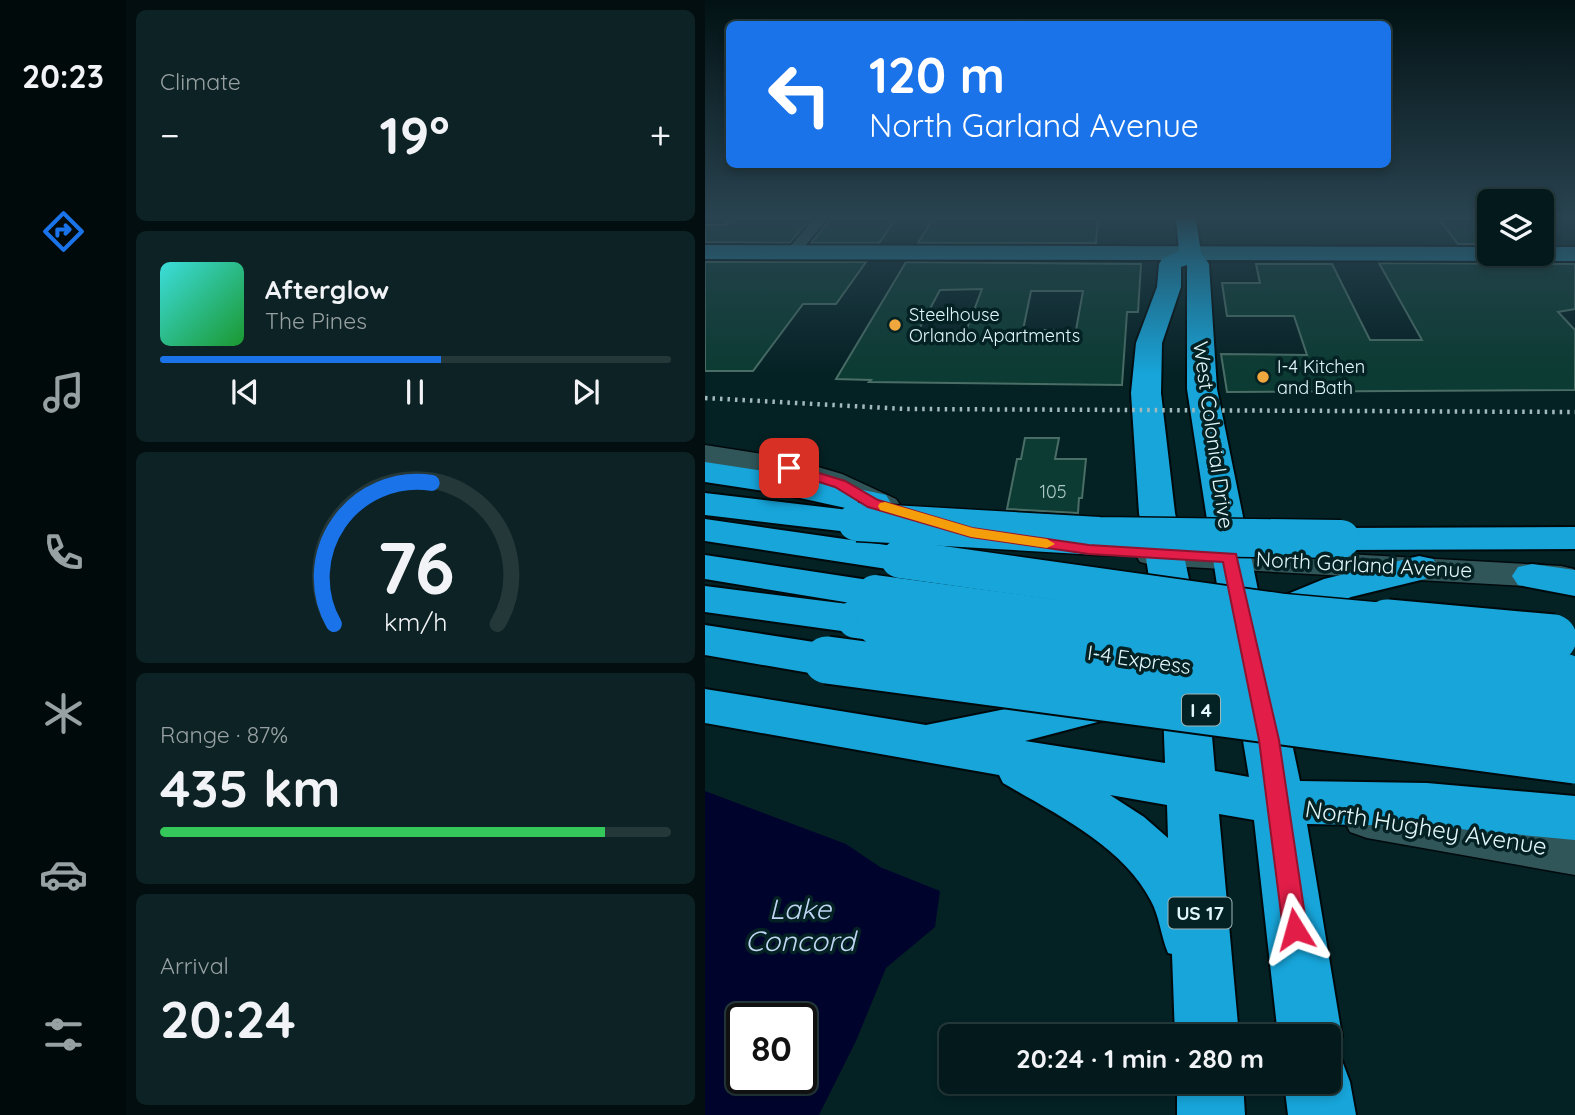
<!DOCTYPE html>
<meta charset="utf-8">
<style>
body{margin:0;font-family:Quicksand,sans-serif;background:#0d2224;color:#f1f3f6;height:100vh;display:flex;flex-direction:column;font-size:26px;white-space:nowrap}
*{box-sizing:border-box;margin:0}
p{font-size:23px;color:#97a0a3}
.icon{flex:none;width:38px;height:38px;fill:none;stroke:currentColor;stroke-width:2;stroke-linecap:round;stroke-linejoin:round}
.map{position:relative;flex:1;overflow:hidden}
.drawer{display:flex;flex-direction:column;gap:10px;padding:10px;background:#020e0f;width:579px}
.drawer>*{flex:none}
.top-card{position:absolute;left:21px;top:21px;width:665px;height:147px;border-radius:10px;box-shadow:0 4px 10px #0003,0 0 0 2px #24383a;background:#1a73e8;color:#fff;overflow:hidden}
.tools{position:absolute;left:772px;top:189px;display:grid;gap:14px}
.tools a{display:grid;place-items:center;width:77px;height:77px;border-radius:10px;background:#03191b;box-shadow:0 4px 10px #0003,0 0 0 2px #24383a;font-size:35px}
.speed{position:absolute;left:21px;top:1003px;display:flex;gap:14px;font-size:35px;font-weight:700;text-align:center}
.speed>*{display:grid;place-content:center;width:91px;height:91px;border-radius:50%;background:#03191b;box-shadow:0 4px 10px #0003,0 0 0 2px #24383a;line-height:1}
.speed .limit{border:4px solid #111;border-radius:10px;background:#fff;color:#111}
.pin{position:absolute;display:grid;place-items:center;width:60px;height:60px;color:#fff;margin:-30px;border-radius:14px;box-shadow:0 4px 10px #0006}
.me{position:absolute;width:77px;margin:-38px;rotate:352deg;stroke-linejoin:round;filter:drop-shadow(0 0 5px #0008)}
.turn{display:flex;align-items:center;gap:24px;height:147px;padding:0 28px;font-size:32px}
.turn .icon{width:91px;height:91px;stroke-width:2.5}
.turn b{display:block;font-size:49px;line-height:60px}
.big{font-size:52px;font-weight:700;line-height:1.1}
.drawer .tile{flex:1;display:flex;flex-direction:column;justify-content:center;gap:10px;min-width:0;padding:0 24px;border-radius:10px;background:#0d2224}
.drawer .dial{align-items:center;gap:0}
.dial svg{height:182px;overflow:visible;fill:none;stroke:#24383a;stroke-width:7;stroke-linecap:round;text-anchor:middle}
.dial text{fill:#f1f3f6;stroke:none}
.song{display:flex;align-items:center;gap:21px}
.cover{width:84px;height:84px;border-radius:10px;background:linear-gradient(135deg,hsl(180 70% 55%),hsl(130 70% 35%))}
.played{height:7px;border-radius:4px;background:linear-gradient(90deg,#1a73e8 55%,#24383a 55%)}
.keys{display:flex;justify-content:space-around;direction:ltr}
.heat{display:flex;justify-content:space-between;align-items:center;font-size:38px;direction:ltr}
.charge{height:10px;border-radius:5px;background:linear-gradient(90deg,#34c759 87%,#24383a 0)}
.trip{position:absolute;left:234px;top:1024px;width:402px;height:70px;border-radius:10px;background:#03191b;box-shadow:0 4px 10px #0003,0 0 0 2px #24383a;font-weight:700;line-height:70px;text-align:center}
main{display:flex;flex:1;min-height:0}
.tabs{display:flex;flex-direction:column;width:126px;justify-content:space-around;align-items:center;background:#010a0b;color:#97a0a3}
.tabs .icon{width:49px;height:49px}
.tabs .on{color:#1a73e8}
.tabs b{font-size:32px;color:#f1f3f6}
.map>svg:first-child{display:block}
.water{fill:#00042d;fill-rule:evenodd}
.building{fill:#0b3b32;stroke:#4a6e66;stroke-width:2;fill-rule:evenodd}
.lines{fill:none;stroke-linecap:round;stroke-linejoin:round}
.street-casing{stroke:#00090b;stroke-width:4}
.secondary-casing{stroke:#00090b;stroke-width:3}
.primary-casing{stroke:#00090b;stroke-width:4}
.highway-casing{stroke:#00090b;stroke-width:4}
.street{fill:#30565a;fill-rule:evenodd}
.secondary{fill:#30565a;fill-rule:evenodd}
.primary{fill:#2185a7;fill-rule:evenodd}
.highway{fill:#17a5da;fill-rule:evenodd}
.rail{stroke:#a3babc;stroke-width:4.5;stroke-dasharray:2.5 5;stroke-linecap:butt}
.highway-bridge-far1-casing{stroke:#00090b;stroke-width:41;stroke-linecap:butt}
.highway-bridge-casing{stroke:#00090b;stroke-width:51;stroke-linecap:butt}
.highway-bridge-far1{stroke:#17a5da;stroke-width:38}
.highway-bridge{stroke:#17a5da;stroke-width:47}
.route{fill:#e11d48;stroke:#92132f;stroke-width:2}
.slow{fill:#f59e0b}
.poi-dot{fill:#efa73e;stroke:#042124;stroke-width:2.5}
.labels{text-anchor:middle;stroke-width:7;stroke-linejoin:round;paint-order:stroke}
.far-poi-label{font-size:18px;fill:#e2f7f9;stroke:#042124;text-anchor:start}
.number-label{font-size:18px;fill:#acc8c7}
.shield{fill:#042124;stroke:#9fb7b9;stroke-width:2}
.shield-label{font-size:19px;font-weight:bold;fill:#e2f7f9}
.street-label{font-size:21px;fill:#e2f7f9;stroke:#042124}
.near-street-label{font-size:24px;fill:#e2f7f9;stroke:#042124}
.near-water-label{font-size:28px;font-style:italic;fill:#c1d6f3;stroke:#042124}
</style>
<main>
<nav class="tabs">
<b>20:23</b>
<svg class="icon on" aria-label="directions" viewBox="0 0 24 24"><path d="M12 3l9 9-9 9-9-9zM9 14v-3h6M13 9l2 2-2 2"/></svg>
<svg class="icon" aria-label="music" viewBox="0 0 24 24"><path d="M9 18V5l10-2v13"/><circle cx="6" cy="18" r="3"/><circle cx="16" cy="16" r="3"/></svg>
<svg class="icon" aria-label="phone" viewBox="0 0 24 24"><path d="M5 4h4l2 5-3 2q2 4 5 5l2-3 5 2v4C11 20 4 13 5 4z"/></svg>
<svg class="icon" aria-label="climate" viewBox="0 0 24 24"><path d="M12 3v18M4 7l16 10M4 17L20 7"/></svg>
<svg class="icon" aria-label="car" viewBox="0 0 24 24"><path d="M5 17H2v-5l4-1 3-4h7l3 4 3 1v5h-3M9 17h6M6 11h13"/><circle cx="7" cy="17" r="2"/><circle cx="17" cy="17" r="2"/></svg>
<svg class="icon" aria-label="filters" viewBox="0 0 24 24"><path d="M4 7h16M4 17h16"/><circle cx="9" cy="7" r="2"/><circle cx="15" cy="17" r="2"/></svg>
</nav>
<section class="drawer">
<div class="tile"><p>Climate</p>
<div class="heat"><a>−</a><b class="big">19°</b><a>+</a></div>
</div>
<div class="tile">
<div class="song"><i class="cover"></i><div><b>Afterglow</b><p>The Pines</p></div></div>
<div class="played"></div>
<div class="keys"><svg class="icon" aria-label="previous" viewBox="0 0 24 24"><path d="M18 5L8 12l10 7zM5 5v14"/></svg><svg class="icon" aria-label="pause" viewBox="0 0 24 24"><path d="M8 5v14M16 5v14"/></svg><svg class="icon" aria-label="next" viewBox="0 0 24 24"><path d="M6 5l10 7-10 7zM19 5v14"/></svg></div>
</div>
<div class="tile dial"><svg viewBox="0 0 100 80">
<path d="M14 69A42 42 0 1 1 86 69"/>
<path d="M14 69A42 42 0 0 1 57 7" stroke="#1a73e8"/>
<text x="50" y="56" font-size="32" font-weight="700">76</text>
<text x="50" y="72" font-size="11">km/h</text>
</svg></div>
<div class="tile"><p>Range · 87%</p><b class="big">435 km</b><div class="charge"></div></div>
<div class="tile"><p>Arrival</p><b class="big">20:24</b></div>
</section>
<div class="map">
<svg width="870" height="1115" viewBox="0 0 870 1115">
<rect width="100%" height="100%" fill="#042124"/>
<!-- water -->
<path class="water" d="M0,791l141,53 34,23 60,24 -5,36 -49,41 -30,73 -37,74h-114zM37,1018h59v60h-59z"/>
<!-- building -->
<g class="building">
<path d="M27,219h79l-21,24 -85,-1v-17h20z"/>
<path d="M125,219h-1h67l-17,24h-68z"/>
<path d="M228,219h165l-2,24h-178z"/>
<path d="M734,219h50v25h-31z"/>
<path d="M0,262h161l-30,42h-33l-50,67h-48z"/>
<path d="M201,262l235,2 -3,48h-11l-5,73 -253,-3 2,-2 -35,-1zM277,289l-16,42h-48l22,-41zM326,291h52l-7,39h-53z"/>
<path d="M674,263l196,1v45l-17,3 17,18v60l-348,2 -6,-38 86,1 -13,-39h-67l-5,-33h38l-4,-19h76l38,76h52z"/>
<path d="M320,438h34l-4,21h31l-4,39h-3l-1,15 -71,-4 10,-50h4z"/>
</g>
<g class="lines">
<defs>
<path id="street" d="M109,219h13l-30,37h-10v-6z"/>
<g id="secondary">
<path d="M0,445l64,10 42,10 31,9 54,25 5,7 -5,7 -11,3 -19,-5 -39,-20 -37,-13 -85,-15z"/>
<path d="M447,543l409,23 13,3 1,14 -14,5 -409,-23 -12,-3 -5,-8 5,-8z"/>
<path d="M662,798l208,33v44l-208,-37 -17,-6 -7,-14 7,-14z"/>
</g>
<path id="primary" d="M0,245l784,2v7h52v-7h34v14l-870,-2z"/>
<g id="highway">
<path d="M471,219h20l5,34 8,11 8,125 44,216 63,-26 95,-23 14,3 6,9 -6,9 -82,20 -84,36v4l-6,10 -15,5 -15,-5 -6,-10 -38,-248v-124l-6,2v20l-19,56 -1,50 14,120 30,142 10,116 34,6 -14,-85 7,-12 16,-5 16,5 7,12 19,89 127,2 148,13v44l-148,-14 -120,-2 35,212 -8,20 7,2 9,24 6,33h-68l-4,-33h46v-46h-52l-24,-216 -35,-6 20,222h-64l-3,-82 -4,-1c-7,-17 -9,-38 -17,-52 -29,-56 -96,-87 -148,-118l-4,-8 -294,-52v-34l221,36 134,-27 52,-13 16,5 7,12 -7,12 -103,27 140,22 -4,-108 -22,-142 -8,-120 5,-50 21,-56 2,-23 3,-5 17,-8zM405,795l57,10 1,33 -24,-21z"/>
<path d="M0,462l72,11 96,19 13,3 5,8 -5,8 -13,3 -96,-21 -72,-11z"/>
<path d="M0,493l152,18 13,3 5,8 -5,8 -13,3 -152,-18z"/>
<path d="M0,519l195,28 14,4 5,8 -5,8 -14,4 -195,-30z"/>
<path d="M870,527v22l-234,1 -13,-3 -6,-8 6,-8 13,-3z"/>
<path d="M0,555l170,26 14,4 6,9 -6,9 -14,4 -170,-28z"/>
<path d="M827,564l43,6v26l-57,-11 -6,-9 6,-9z"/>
<path d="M0,586l151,19 15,4 6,10 -6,10 -15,4 -151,-21z"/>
<path d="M0,625l122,19 16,5 6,11 -6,11 -16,5 -122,-21z"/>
<path d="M472,1082h66l2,33h-68z"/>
</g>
</defs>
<!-- street casing -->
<use href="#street" class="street-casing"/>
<!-- secondary casing -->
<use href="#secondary" class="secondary-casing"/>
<!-- primary casing -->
<use href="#primary" class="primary-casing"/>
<!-- highway casing -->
<use href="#highway" class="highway-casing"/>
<!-- street -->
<use href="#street" class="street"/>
<!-- secondary -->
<use href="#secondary" class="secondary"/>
<!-- primary -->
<use href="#primary" class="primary"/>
<!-- highway -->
<use href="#highway" class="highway"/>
<!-- rail -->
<path class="rail" d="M0,398l201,11 669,3"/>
<defs>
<g id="highway-bridge-far1">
<path d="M152,522l242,14 242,3"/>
<path d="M195,559l384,54 122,11"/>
<path d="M170,594l221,30"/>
<path d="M151,619l36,5"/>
</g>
<g id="highway-bridge">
<path d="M175,623l249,36 446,55"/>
<path d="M378,623l481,54"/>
<path d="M682,623l166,15"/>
<path d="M122,660l748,100"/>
</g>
</defs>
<!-- highway-bridge-far1 casing -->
<use href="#highway-bridge-far1" class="highway-bridge-far1-casing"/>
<!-- highway-bridge casing -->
<use href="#highway-bridge" class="highway-bridge-casing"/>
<!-- highway-bridge-far1 -->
<use href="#highway-bridge-far1" class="highway-bridge-far1"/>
<!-- highway-bridge -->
<use href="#highway-bridge" class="highway-bridge"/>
</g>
<!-- sky -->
<linearGradient id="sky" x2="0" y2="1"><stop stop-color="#021214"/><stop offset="0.58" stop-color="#294350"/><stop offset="1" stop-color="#294350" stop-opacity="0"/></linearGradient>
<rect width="870" height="375" fill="url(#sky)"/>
<!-- route -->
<path class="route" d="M84,464l56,17 33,19 94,28 117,17 147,9 43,186 28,189 -4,8 -8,3 -9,-3 -3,-8 -24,-189 -36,-178 -134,-8 -118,-17 -103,-30 -33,-20 -51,-16v-6z"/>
<!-- slow -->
<path class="slow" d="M180,502l88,26 74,11 8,5 -8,4 -76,-11 -91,-27 -2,-4 2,-3z"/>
<!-- markers -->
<g class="poi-dot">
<circle cx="190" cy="325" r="7"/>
<circle cx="558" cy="377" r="7"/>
</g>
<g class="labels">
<!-- far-poi labels -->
<g class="far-poi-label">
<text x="204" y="321">Steelhouse<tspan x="204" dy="21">Orlando Apartments</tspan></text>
<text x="572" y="373">I-4 Kitchen<tspan x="572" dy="21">and Bath</tspan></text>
</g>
<!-- number labels -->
<g class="number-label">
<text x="348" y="498">105</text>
</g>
<!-- shield labels -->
<g class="shield">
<rect x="477" y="694.5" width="38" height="31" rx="5"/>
<rect x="463.5" y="897.5" width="63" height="31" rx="5"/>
</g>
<g class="shield-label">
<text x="496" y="717">I 4</text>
<text x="495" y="920">US 17</text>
</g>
<!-- street labels -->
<g class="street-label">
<text transform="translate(508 435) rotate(82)" y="7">West Colonial Drive</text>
<text transform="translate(659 565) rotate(3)" y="7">North Garland Avenue</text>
<text transform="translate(434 660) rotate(8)" y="7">I-4 Express</text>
</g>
<!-- near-street labels -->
<g class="near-street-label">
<text transform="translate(721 828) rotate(9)" y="8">North Hughey Avenue</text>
</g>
<!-- near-water labels -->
<g class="near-water-label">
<text x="95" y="919">Lake<tspan x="95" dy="32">Concord</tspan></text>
</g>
</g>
</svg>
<div class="tools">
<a><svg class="icon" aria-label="layers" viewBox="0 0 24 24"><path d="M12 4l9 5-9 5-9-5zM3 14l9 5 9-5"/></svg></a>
</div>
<div class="speed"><div class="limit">80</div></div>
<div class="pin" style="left:84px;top:468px;background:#d93025"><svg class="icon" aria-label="arrive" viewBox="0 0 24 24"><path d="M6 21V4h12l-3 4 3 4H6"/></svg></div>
<svg class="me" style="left:590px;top:929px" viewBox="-20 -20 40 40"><path d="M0-17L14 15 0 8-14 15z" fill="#e11d48" stroke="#fff" stroke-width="4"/></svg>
<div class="trip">20:24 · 1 min · 280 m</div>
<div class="top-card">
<div class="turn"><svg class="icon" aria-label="left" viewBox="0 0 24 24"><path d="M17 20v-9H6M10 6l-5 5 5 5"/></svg><div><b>120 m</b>North Garland Avenue</div></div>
</div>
</div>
</main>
